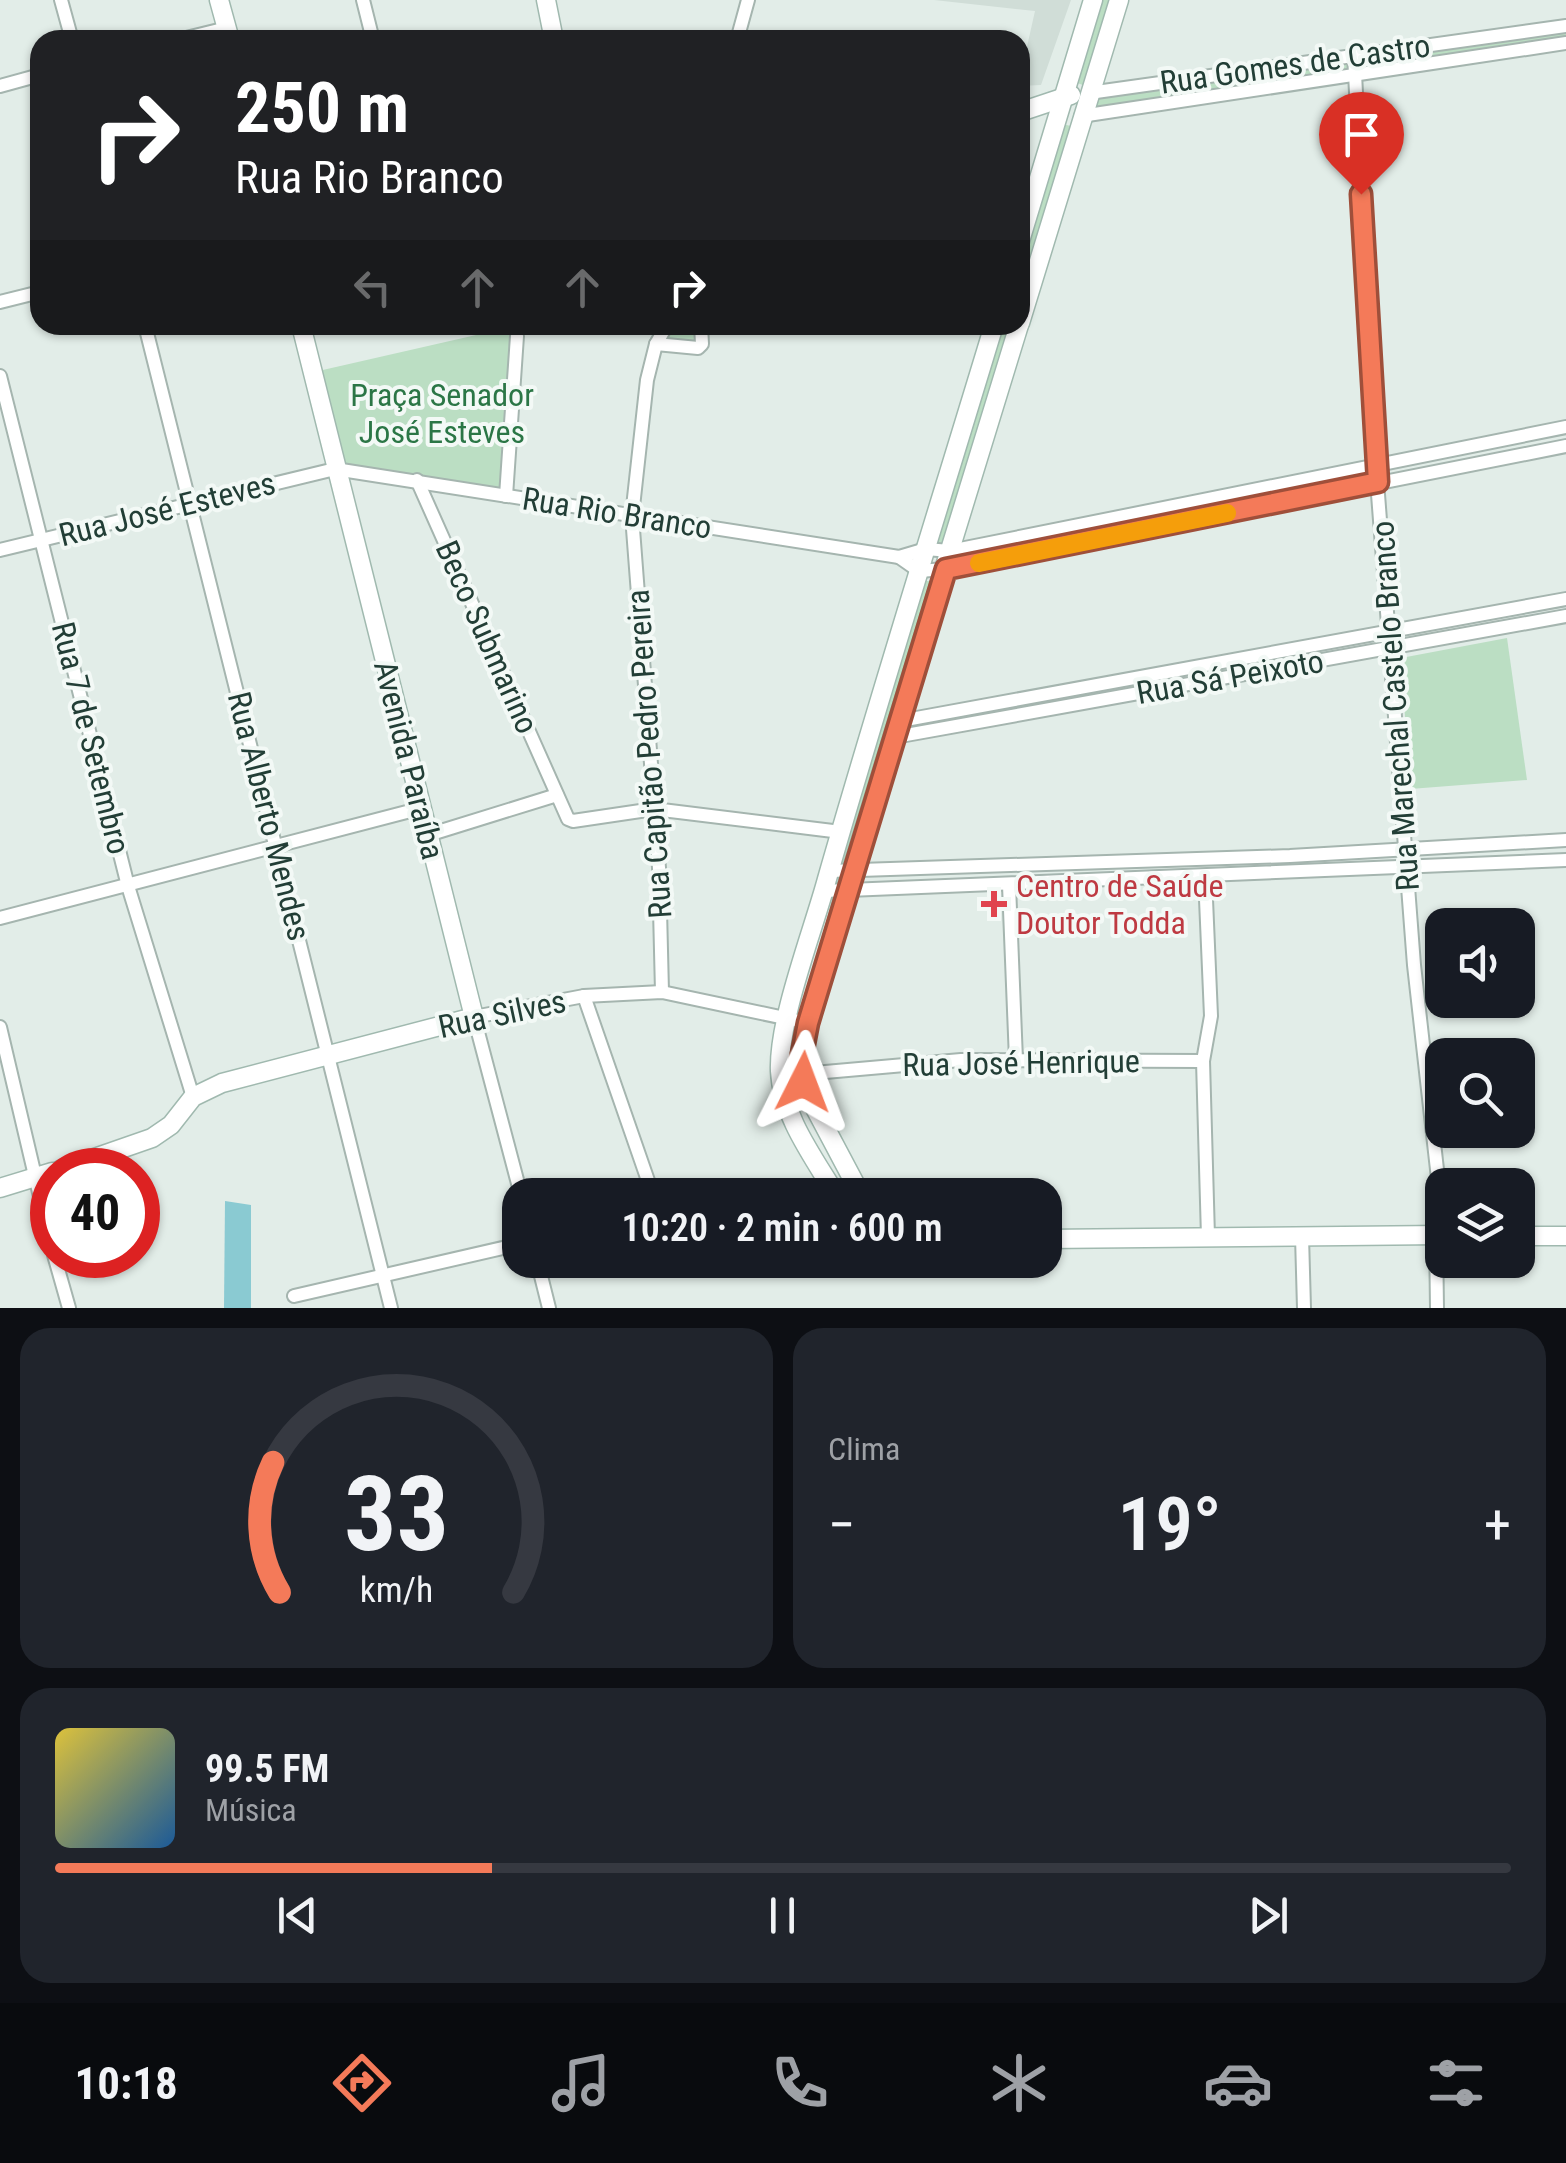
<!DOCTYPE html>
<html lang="pt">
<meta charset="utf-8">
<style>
body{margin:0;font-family:"Roboto Condensed",sans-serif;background:#20242c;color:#f1f3f6;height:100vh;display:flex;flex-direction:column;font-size:38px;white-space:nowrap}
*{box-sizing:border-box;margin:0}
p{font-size:32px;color:#9ea1a6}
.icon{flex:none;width:55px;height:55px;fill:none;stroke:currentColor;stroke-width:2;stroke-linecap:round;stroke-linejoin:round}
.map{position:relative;height:1308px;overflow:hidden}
.drawer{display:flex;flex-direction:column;gap:20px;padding:20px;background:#0d0f14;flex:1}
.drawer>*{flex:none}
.hud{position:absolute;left:30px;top:30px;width:1000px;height:305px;border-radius:30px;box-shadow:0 2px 8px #0004;background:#202124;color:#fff;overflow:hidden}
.controls{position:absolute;left:1425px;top:908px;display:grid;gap:20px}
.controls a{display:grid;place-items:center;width:110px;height:110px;border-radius:20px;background:#171b24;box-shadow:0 2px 8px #0004;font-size:50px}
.speed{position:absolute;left:30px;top:1148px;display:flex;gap:20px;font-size:50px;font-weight:700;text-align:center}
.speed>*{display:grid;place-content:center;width:130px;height:130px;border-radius:50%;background:#171b24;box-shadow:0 2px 8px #0004;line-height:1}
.speed .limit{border:15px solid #d22;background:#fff;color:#111}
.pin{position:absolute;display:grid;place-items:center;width:85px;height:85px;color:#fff;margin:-102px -42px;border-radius:50% 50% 50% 0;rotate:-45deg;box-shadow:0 0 10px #0007}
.pin .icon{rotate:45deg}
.me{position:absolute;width:110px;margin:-55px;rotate:3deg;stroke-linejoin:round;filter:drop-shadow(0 0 8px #0008)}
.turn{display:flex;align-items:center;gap:35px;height:210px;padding:0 40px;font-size:45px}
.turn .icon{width:130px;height:130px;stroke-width:2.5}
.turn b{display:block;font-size:70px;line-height:85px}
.lanes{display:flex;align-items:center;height:95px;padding:0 40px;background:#0003;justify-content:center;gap:50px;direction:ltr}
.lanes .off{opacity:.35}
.big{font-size:75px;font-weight:600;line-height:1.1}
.drawer .card{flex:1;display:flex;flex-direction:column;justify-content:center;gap:15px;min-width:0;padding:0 35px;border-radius:30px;background:#20242c}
.drawer .dial{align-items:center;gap:0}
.dial svg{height:260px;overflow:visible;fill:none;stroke:#363941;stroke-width:7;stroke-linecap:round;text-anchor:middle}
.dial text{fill:#f1f3f6;stroke:none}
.song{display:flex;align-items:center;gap:30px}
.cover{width:120px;height:120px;border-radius:15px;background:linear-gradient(135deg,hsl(50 70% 55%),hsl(210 70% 35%))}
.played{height:10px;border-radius:5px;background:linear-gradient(90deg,#f47a59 30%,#363941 30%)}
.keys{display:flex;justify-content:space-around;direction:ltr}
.heat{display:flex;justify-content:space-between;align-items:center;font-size:55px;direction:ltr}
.drawer .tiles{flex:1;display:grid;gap:20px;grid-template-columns:1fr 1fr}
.card:last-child{grid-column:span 2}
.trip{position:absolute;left:502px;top:1178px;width:560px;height:100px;border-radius:30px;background:#171b24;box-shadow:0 2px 8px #0004;font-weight:600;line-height:100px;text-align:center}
.tab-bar{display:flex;height:160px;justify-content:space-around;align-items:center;background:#090b0e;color:#9ea1a6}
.tab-bar .icon{width:70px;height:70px}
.tab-bar .selected{color:#f47a59}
.tab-bar b{font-size:45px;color:#f1f3f6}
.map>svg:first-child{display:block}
.built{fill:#d0ddd7}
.green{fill:#bbdec3}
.water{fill:#8acad2}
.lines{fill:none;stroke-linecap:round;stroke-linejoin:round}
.street-casing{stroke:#a5b5af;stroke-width:16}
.secondary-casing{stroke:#a0b9af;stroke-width:21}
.street{stroke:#fff;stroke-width:12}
.secondary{stroke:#fff;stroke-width:18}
.route-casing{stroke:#9f4f3a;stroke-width:25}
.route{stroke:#f47a59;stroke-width:18}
.slow{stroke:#f59e0b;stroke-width:18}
.health-dot{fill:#e0444e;stroke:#f3f9f6;stroke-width:4}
.labels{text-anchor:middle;stroke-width:8;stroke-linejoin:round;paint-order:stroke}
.street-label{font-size:32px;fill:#223e36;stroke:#f3f9f6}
.park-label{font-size:32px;fill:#2b7646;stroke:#f3f9f6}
.health-label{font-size:32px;fill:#be3a42;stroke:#f3f9f6;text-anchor:start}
</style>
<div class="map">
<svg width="1566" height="1308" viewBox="0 0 1566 1308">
<rect width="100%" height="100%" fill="#e2ede8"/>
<!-- built -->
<path class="built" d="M934,0h137l-30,85 -21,1v-26h4l11,-49z"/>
<!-- green -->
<g class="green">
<path d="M1099,0h12l-26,86 -10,-4z"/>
<path d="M1566,27v16l-484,72 7,-21z"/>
<path d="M1063,124l11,3 -54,176v-41z"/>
<path d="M669,325h35l-2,20 -42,-3z"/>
<path d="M1001,325h12l-67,218 -12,-1z"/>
<path d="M516,326l-9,165 -170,-22 -23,-97z"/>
<path d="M922,581h13l-84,282 -14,-1z"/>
<path d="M1507,638l20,142 -117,9 -9,-131z"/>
</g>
<!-- water -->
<path class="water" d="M225,1201l26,4v103h-27z"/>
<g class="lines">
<defs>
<g id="street">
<path d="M61,0l11,40"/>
<path d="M363,0l10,40"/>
<path d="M178,40l49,-12"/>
<path d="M737,40l11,-40"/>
<path d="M1354,55l22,413 38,497 28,249"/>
<path d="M0,86l40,-11"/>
<path d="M1089,93l477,-67"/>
<path d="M1081,116l485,-73"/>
<path d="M0,302l40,-10"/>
<path d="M145,325l246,983"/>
<path d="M656,344l42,4 4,-4 -1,-19"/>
<path d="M0,376l128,510 65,211"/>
<path d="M417,480l151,339 5,2 81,-12 187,23"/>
<path d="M506,496l11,-160"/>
<path d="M0,550l335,-81 564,88 27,-8 24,2 616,-124"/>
<path d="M899,557l20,14 26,-2 621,-123"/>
<path d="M900,721l666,-122"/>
<path d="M895,737l671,-121"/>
<path d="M428,835l129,-40"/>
<path d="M830,871l460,-15 276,-16"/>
<path d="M1205,876l6,140 -8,45 5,176"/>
<path d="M1009,885l7,175"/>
<path d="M824,891l742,-31"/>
<path d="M0,918l422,-110"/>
<path d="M662,992l-3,-124 -27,-352 15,-136 9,-36 11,-19"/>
<path d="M584,996l69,199"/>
<path d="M0,1027l52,221"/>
<path d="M780,1076l181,-16 242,1"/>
<path d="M521,1195l-47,-178 110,-21 78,-4 146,31"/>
<path d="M1436,1235l1,73"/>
<path d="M1302,1236l2,72"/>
<path d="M54,1255l15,53"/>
<path d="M537,1260l12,48"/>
<path d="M294,1296l226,-52"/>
</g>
<g id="secondary">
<path d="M219,0l11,40"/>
<path d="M546,0l8,40"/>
<path d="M1020,112l51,-17"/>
<path d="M1020,241l73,-241"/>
<path d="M1020,323l99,-323"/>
<path d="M60,1170l92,-32 19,-13 22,-28 29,-14 252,-66 -173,-692"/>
<path d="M0,1188l52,-16"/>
<path d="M836,1195c-22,-37 -54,-79 -56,-124 -2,-51 33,-140 47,-192 53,-185 111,-369 167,-554"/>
<path d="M861,1195l-53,-100 -7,-22 2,-27 42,-154 174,-567"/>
<path d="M1518,1236h48"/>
<path d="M1045,1239l397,-4"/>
</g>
</defs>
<!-- street casing -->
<use href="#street" class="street-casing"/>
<!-- secondary casing -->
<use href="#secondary" class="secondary-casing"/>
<!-- street -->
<use href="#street" class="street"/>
<!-- secondary -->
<use href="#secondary" class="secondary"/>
</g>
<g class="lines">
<defs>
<path id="route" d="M803,1082l-2,-23 7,-36 138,-454 432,-87 -17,-288"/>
</defs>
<!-- route casing -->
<use href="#route" class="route-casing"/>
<!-- route -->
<use href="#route" class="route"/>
<!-- slow -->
<path class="slow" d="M979,563l248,-50"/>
</g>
<!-- markers -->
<path class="health-dot" d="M989 889h10v10h10v10h-10v10h-10v-10h-10v-10h10z"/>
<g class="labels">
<!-- street labels -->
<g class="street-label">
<text transform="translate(1295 64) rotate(-8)" y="11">Rua Gomes de Castro</text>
<text transform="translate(167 509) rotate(-14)" y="11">Rua José Esteves</text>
<text transform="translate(617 513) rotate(9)" y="11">Rua Rio Branco</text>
<text transform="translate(487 637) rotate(66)" y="11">Beco Submarino</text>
<text transform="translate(1230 677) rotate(-10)" y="11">Rua Sá Peixoto</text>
<text transform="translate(1395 706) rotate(-94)" y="11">Rua Marechal Castelo Branco</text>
<text transform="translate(91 738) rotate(76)" y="11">Rua 7 de Setembro</text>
<text transform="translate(649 754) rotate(-94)" y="11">Rua Capitão Pedro Pereira</text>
<text transform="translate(409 760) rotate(76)" y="11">Avenida Paraíba</text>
<text transform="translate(269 816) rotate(76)" y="11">Rua Alberto Mendes</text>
<text transform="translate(502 1014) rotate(-12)" y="11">Rua Silves</text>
<text transform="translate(1021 1063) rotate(-1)" y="11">Rua José Henrique</text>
</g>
<!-- park labels -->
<g class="park-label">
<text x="442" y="406">Praça Senador<tspan x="442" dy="37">José Esteves</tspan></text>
</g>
<!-- health labels -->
<g class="health-label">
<text x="1016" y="897">Centro de Saúde<tspan x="1016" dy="37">Doutor Todda</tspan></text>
</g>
</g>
</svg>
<div class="controls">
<a><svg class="icon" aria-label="sound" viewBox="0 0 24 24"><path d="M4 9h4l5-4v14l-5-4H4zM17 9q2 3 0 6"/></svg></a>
<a><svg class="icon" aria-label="search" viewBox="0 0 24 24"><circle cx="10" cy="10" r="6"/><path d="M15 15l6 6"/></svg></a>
<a><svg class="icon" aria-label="layers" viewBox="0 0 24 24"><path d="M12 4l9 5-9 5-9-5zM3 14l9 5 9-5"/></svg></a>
</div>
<div class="speed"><div class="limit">40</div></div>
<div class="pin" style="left:1361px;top:194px;background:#d93025"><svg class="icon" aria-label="arrive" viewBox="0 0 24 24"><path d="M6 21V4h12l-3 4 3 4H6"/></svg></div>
<svg class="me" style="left:803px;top:1082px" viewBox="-20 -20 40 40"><path d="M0-17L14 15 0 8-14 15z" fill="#f47a59" stroke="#fff" stroke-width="4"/></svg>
<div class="trip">10:20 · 2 min · 600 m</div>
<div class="hud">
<div class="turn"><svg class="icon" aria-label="right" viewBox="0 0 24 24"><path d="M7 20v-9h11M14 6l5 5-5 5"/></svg><div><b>250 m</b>Rua Rio Branco</div></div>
<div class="lanes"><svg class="icon off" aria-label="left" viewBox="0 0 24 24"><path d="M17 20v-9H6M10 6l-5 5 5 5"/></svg><svg class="icon off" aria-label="ahead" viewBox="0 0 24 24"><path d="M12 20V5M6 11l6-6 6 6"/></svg><svg class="icon off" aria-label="ahead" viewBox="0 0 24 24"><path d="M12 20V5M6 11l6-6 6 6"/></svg><svg class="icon" aria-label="right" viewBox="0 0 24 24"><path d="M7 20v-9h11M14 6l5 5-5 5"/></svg></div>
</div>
</div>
<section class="drawer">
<div class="tiles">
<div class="card dial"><svg viewBox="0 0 100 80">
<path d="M14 69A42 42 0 1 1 86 69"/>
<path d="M14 69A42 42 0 0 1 12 29" stroke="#f47a59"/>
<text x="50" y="56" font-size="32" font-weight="700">33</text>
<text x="50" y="72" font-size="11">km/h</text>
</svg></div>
<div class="card"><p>Clima</p>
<div class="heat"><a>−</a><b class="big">19°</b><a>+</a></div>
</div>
<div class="card">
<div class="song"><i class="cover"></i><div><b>99.5 FM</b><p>Música</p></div></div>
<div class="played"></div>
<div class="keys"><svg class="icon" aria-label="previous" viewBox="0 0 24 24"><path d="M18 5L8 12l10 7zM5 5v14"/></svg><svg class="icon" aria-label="pause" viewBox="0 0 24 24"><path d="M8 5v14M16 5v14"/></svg><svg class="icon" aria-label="next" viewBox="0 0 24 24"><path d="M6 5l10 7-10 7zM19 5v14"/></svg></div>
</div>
</div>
</section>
<nav class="tab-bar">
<b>10:18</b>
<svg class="icon selected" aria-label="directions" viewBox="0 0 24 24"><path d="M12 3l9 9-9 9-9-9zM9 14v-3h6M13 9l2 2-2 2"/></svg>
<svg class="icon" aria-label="music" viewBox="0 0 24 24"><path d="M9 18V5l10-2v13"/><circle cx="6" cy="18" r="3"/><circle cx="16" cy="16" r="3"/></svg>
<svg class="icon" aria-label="phone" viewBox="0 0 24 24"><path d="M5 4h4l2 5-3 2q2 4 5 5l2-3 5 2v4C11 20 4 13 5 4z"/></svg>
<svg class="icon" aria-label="climate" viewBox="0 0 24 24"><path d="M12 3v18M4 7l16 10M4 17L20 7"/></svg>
<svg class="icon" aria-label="car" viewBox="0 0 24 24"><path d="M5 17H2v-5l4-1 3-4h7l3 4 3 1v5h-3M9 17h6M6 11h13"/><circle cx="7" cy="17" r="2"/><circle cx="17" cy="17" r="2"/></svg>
<svg class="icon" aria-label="filters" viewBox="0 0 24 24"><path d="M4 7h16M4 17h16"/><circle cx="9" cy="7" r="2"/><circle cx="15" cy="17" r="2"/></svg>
</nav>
